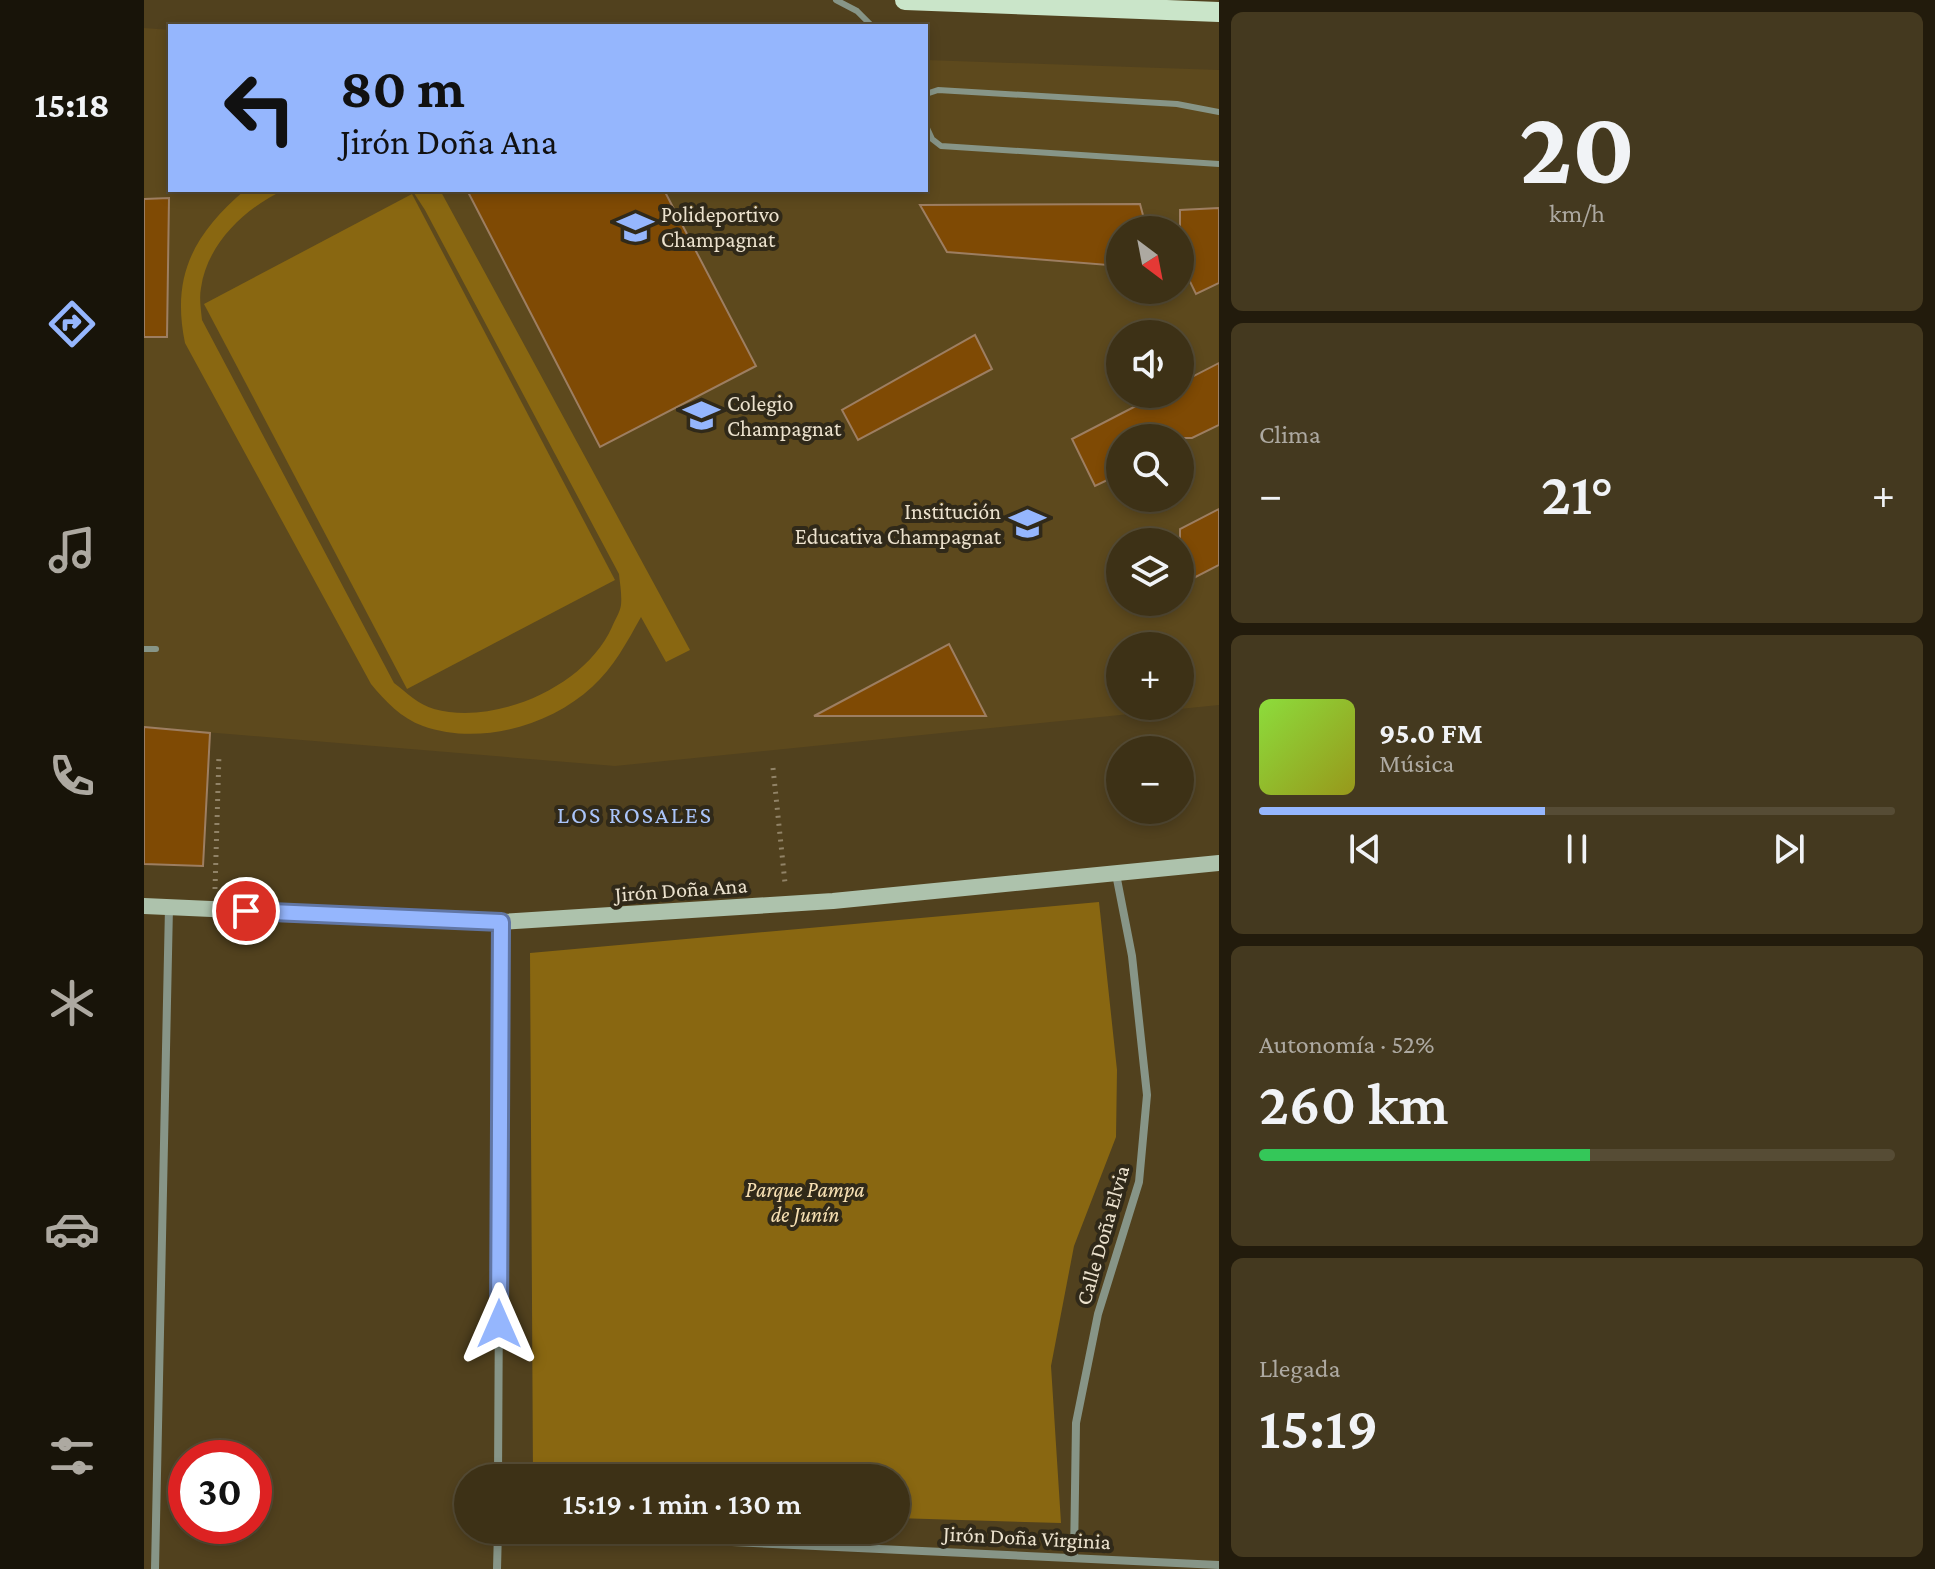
<!DOCTYPE html>
<html lang="es">
<meta charset="utf-8">
<style>
body{margin:0;font-family:"Crimson Pro",serif;background:#44391f;color:#f1f3f6;height:100vh;display:flex;flex-direction:column;font-size:30px;white-space:nowrap}
*{box-sizing:border-box;margin:0}
p{font-size:26px;color:#ada9a1}
.icon{flex:none;width:44px;height:44px;fill:none;stroke:currentColor;stroke-width:2;stroke-linecap:round;stroke-linejoin:round}
.map{position:relative;flex:1;overflow:hidden}
.drawer{display:flex;flex-direction:column;gap:12px;padding:12px;background:#221b0c;width:716px}
.drawer>*{flex:none}
.hud{position:absolute;left:24px;top:24px;width:760px;height:168px;border-radius:0px;box-shadow:0 4px 12px #0003,0 0 0 2px #564c35;background:#95b6fd;color:#111;overflow:hidden}
.needle{width:52px;rotate:148deg}
.fabs{position:absolute;left:962px;top:216px;display:grid;gap:16px}
.fabs a{display:grid;place-items:center;width:88px;height:88px;border-radius:50%;background:#3d3116;box-shadow:0 4px 12px #0003,0 0 0 2px #564c35;font-size:40px}
.speed{position:absolute;left:24px;top:1440px;display:flex;gap:16px;font-size:40px;font-weight:700;text-align:center}
.speed>*{display:grid;place-content:center;width:104px;height:104px;border-radius:50%;background:#3d3116;box-shadow:0 4px 12px #0003,0 0 0 2px #564c35;line-height:1}
.speed .limit{border:12px solid #d22;background:#fff;color:#111}
.pin{position:absolute;display:grid;place-items:center;width:68px;height:68px;color:#fff;margin:-34px;border:4px solid #fff;border-radius:50%;box-shadow:0 2px 8px #0007}
.me{position:absolute;width:88px;margin:-44px;rotate:0deg;stroke-linejoin:round;filter:drop-shadow(0 0 6px #0008)}
.turn{display:flex;align-items:center;gap:28px;height:168px;padding:0 40px;font-size:36px}
.turn .icon{width:104px;height:104px;stroke-width:2.5}
.turn b{display:block;font-size:56px;line-height:68px}
.big{font-size:60px;font-weight:600;line-height:1.1}
.drawer .tile{flex:1;display:flex;flex-direction:column;justify-content:center;gap:12px;min-width:0;padding:0 28px;border-radius:12px;background:#44391f}
.drawer .dial{align-items:center;gap:0}
.dial b{font-size:104px;line-height:1}
.song{display:flex;align-items:center;gap:24px}
.cover{width:96px;height:96px;border-radius:12px;background:linear-gradient(135deg,hsl(90 70% 55%),hsl(60 70% 35%))}
.played{height:8px;border-radius:4px;background:linear-gradient(90deg,#95b6fd 45%,#564c35 45%)}
.keys{display:flex;justify-content:space-around;direction:ltr}
.heat{display:flex;justify-content:space-between;align-items:center;font-size:44px;direction:ltr}
.charge{height:12px;border-radius:6px;background:linear-gradient(90deg,#34c759 52%,#564c35 0)}
.trip{position:absolute;left:310px;top:1464px;width:456px;height:80px;border-radius:40px;background:#3d3116;box-shadow:0 4px 12px #0003,0 0 0 2px #564c35;font-weight:600;line-height:80px;text-align:center}
main{display:flex;flex:1;min-height:0}
.menu{display:flex;flex-direction:column;width:144px;justify-content:space-around;align-items:center;background:#181409;color:#ada9a1}
.menu .icon{width:56px;height:56px}
.menu .selected{color:#95b6fd}
.menu b{font-size:36px;color:#f1f3f6}
.map>svg:first-child{display:block}
.built{fill:#5d491d;fill-rule:evenodd}
.green{fill:#896711}
.building{fill:#7f4a04;stroke:#9d7e61;stroke-width:2}
.lines{fill:none;stroke-linecap:round;stroke-linejoin:round}
.path{stroke:#918367;stroke-width:5;stroke-dasharray:2 6;stroke-linecap:butt}
.lane{stroke:#879587;stroke-width:6}
.street{stroke:#879587;stroke-width:8}
.secondary{stroke:#adc2ac;stroke-width:16}
.primary{stroke:#cae5c9;stroke-width:20}
.route-casing{stroke:#6176a4;stroke-width:20}
.route{stroke:#95b6fd;stroke-width:14}
.labels{text-anchor:middle;stroke-width:8;stroke-linejoin:round;paint-order:stroke}
.poi-label{font-size:22px;fill:#ece2ce;stroke:#302919;text-anchor:start}
.street-label{font-size:22px;fill:#ece2ce;stroke:#302919}
.park-label{font-size:22px;font-style:italic;fill:#f7e0b3;stroke:#302919}
.neighbourhood-label{font-size:24px;letter-spacing:2px;fill:#aac4f9;stroke:#302919}
</style>
<main>
<nav class="menu">
<b>15:18</b>
<svg class="icon selected" aria-label="directions" viewBox="0 0 24 24"><path d="M12 3l9 9-9 9-9-9zM9 14v-3h6M13 9l2 2-2 2"/></svg>
<svg class="icon" aria-label="music" viewBox="0 0 24 24"><path d="M9 18V5l10-2v13"/><circle cx="6" cy="18" r="3"/><circle cx="16" cy="16" r="3"/></svg>
<svg class="icon" aria-label="phone" viewBox="0 0 24 24"><path d="M5 4h4l2 5-3 2q2 4 5 5l2-3 5 2v4C11 20 4 13 5 4z"/></svg>
<svg class="icon" aria-label="climate" viewBox="0 0 24 24"><path d="M12 3v18M4 7l16 10M4 17L20 7"/></svg>
<svg class="icon" aria-label="car" viewBox="0 0 24 24"><path d="M5 17H2v-5l4-1 3-4h7l3 4 3 1v5h-3M9 17h6M6 11h13"/><circle cx="7" cy="17" r="2"/><circle cx="17" cy="17" r="2"/></svg>
<svg class="icon" aria-label="filters" viewBox="0 0 24 24"><path d="M4 7h16M4 17h16"/><circle cx="9" cy="7" r="2"/><circle cx="15" cy="17" r="2"/></svg>
</nav>
<div class="map">
<svg width="1075" height="1569" viewBox="0 0 1075 1569">
<rect width="100%" height="100%" fill="#51411e"/>
<!-- built -->
<path class="built" d="M0,28l26,2v160h756v-130l293,10v635l-604,61 -471,-39zM976,230h60v60h-60zM976,334h60v60h-60zM976,438h60v60h-60zM976,542h60v60h-60zM976,646h60v60h-60z"/>
<!-- green -->
<g class="green">
<path d="M101,190h39c-39,18 -77,54 -83,98 -2,10 0,22 1,32l192,363c12,9 25,22 40,26 62,17 152,-23 178,-82 3,-7 8,-15 9,-22 1,-10 -1,-21 -2,-31l-194,-364 -13,-20h28l250,460 -24,12 -25,-45c-14,25 -27,50 -49,70 -42,39 -113,59 -169,39 -22,-8 -37,-24 -52,-42l-186,-341c-14,-68 9,-109 60,-153z"/>
<path d="M268,194l203,386 -208,109 -203,-385z"/>
<path d="M955,902l18,168 -1,67 -42,109 -23,120 10,157 -165,-5v-40h-363l-3,-525z"/>
</g>
<!-- building -->
<g class="building">
<path d="M323,190h197l92,176 -156,81z"/>
<path d="M25,198l-2,139h-23v-138z"/>
<path d="M996,204l7,26h-27v36l-173,-14 -27,-47z"/>
<path d="M1075,208v75l-23,11 -16,-33v-51z"/>
<path d="M831,335l17,34 -134,71 -16,-30z"/>
<path d="M1075,363v62l-27,13h-72v36l-25,12 -23,-47 87,-45h21v-11z"/>
<path d="M1075,509v56l-39,20v-56z"/>
<path d="M805,644l37,72h-172z"/>
<path d="M0,727l66,6 -7,133 -59,-2z"/>
</g>
<g class="lines">
<!-- path -->
<g class="path">
<path d="M629,768l12,115"/>
<path d="M71,889l4,-135"/>
</g>
<!-- lane -->
<g class="lane">
<path d="M692,0l21,11 15,15"/>
<path d="M782,94l12,-4 239,14 42,8"/>
<path d="M782,126l6,13 9,7 278,18"/>
<path d="M0,649h12"/>
</g>
<!-- street -->
<g class="street">
<path d="M354,1478l3,-556"/>
<path d="M354,1531l721,34"/>
<path d="M930,1557l2,-134 22,-109 41,-132 8,-87 -15,-139 -16,-82"/>
<path d="M11,1569l14,-662"/>
<path d="M353,1569l1,-39"/>
</g>
<!-- secondary -->
<path class="secondary" d="M0,906l357,16 332,-21 386,-38"/>
<!-- primary -->
<path class="primary" d="M761,0l314,12"/>
</g>
<g class="lines">
<defs>
<path id="route" d="M102,911l255,11 -2,402"/>
</defs>
<!-- route casing -->
<use href="#route" class="route-casing"/>
<!-- route -->
<use href="#route" class="route"/>
</g>
<!-- icons -->
<defs>
<symbol id="university-bare" viewBox="-9 -9 18 18"><path d="M0-5L7-2L0 1L-7-2ZM-4 1L0 2.5L4 1V4Q0 6-4 4Z" fill="#95b6fd" stroke="#302919" stroke-width="2.5" paint-order="stroke"/></symbol>
<symbol id="school-bare" viewBox="-9 -9 18 18"><path d="M0-5L7-2L0 1L-7-2ZM-4 1L0 2.5L4 1V4Q0 6-4 4Z" fill="#95b6fd" stroke="#302919" stroke-width="2.5" paint-order="stroke"/></symbol>
</defs>
<g fill-rule="evenodd">
<use href="#university-bare" x="466" y="202" width="51" height="51"/>
<use href="#school-bare" x="532" y="390" width="51" height="51"/>
<use href="#school-bare" x="858" y="498" width="51" height="51"/>
</g>
<g class="labels">
<!-- poi labels -->
<g class="poi-label">
<text x="517" y="222">Polideportivo<tspan x="517" dy="25">Champagnat</tspan></text>
<text x="583" y="411">Colegio<tspan x="583" dy="25">Champagnat</tspan></text>
<text x="857" y="519" text-anchor="end">Institución<tspan x="857" dy="25">Educativa Champagnat</tspan></text>
</g>
<!-- street labels -->
<g class="street-label">
<text transform="translate(537 889) rotate(-4)" y="8">Jirón Doña Ana</text>
<text transform="translate(958 1235) rotate(-74)" y="8">Calle Doña Elvia</text>
<text transform="translate(883 1537) rotate(3)" y="8">Jirón Doña Virginia</text>
</g>
<!-- park labels -->
<g class="park-label">
<text x="661" y="1197">Parque Pampa<tspan x="661" dy="25">de Junín</tspan></text>
</g>
<!-- neighbourhood labels -->
<g class="neighbourhood-label">
<text x="491" y="823">LOS ROSALES</text>
</g>
</g>
</svg>
<div class="fabs">
<a><svg class="needle" viewBox="-14 -14 28 28"><path d="M0-13l5 13h-10z" fill="#e53935"/><path d="M0 13l5-13h-10z" fill="#ada9a1"/></svg></a>
<a><svg class="icon" aria-label="sound" viewBox="0 0 24 24"><path d="M4 9h4l5-4v14l-5-4H4zM17 9q2 3 0 6"/></svg></a>
<a><svg class="icon" aria-label="search" viewBox="0 0 24 24"><circle cx="10" cy="10" r="6"/><path d="M15 15l6 6"/></svg></a>
<a><svg class="icon" aria-label="layers" viewBox="0 0 24 24"><path d="M12 4l9 5-9 5-9-5zM3 14l9 5 9-5"/></svg></a>
<a>+</a>
<a>−</a>
</div>
<div class="speed"><div class="limit">30</div></div>
<div class="pin" style="left:102px;top:911px;background:#d93025"><svg class="icon" aria-label="arrive" viewBox="0 0 24 24"><path d="M6 21V4h12l-3 4 3 4H6"/></svg></div>
<svg class="me" style="left:355px;top:1324px" viewBox="-20 -20 40 40"><path d="M0-17L14 15 0 8-14 15z" fill="#95b6fd" stroke="#fff" stroke-width="4"/></svg>
<div class="trip">15:19 · 1 min · 130 m</div>
<div class="hud">
<div class="turn"><svg class="icon" aria-label="left" viewBox="0 0 24 24"><path d="M17 20v-9H6M10 6l-5 5 5 5"/></svg><div><b>80 m</b>Jirón Doña Ana</div></div>
</div>
</div>
<section class="drawer">
<div class="tile dial"><b>20</b><p>km/h</p></div>
<div class="tile"><p>Clima</p>
<div class="heat"><a>−</a><b class="big">21°</b><a>+</a></div>
</div>
<div class="tile">
<div class="song"><i class="cover"></i><div><b>95.0 FM</b><p>Música</p></div></div>
<div class="played"></div>
<div class="keys"><svg class="icon" aria-label="previous" viewBox="0 0 24 24"><path d="M18 5L8 12l10 7zM5 5v14"/></svg><svg class="icon" aria-label="pause" viewBox="0 0 24 24"><path d="M8 5v14M16 5v14"/></svg><svg class="icon" aria-label="next" viewBox="0 0 24 24"><path d="M6 5l10 7-10 7zM19 5v14"/></svg></div>
</div>
<div class="tile"><p>Autonomía · 52%</p><b class="big">260 km</b><div class="charge"></div></div>
<div class="tile"><p>Llegada</p><b class="big">15:19</b></div>
</section>
</main>
